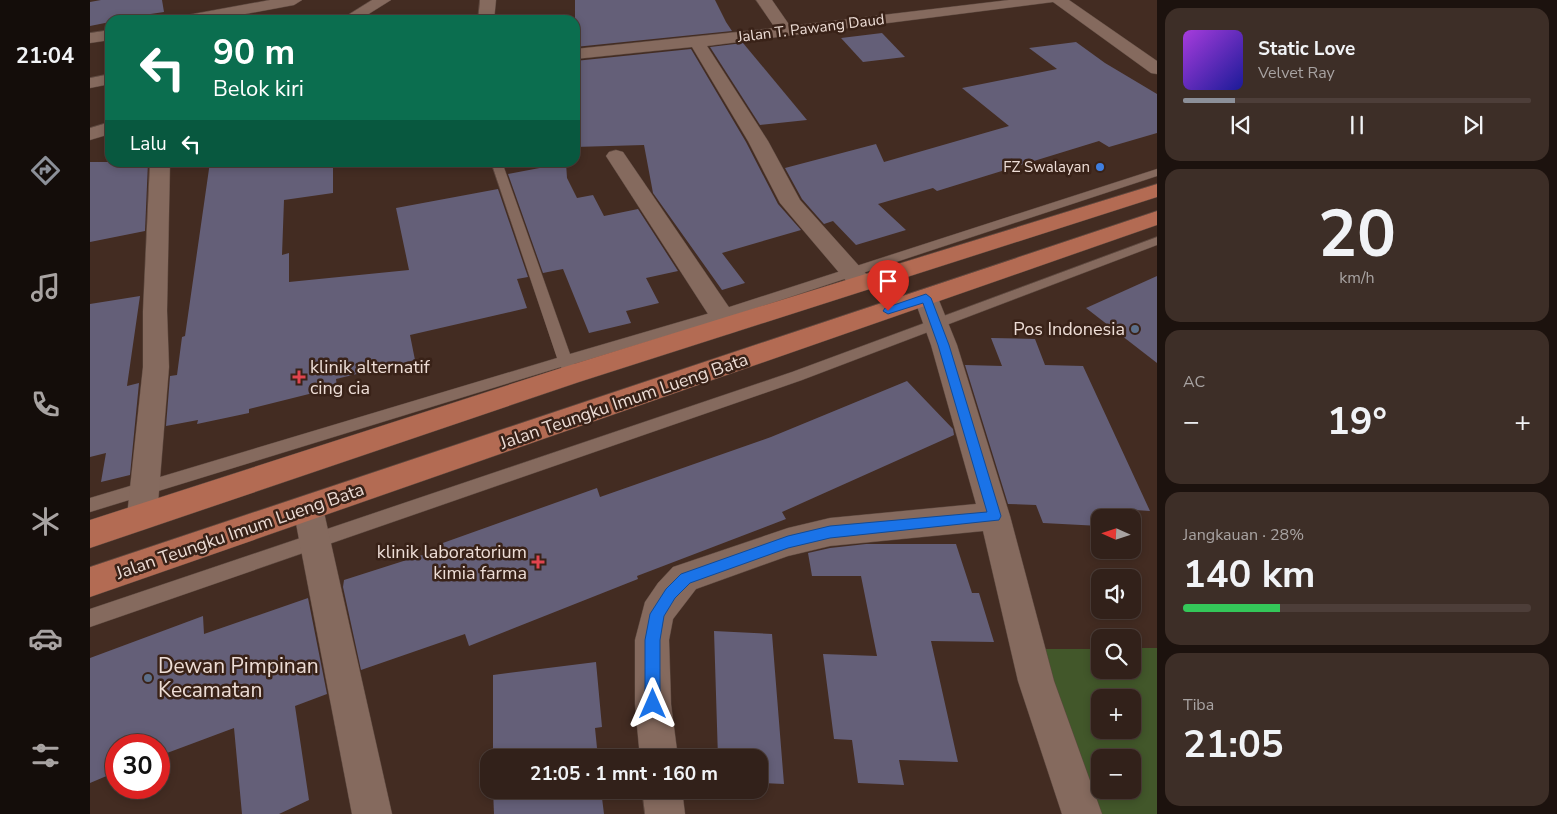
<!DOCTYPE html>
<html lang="id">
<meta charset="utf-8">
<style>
body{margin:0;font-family:"Nunito Sans",sans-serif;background:#3d2e27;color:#f1f3f6;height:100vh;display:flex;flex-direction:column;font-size:19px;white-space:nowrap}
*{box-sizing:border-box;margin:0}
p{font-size:16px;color:#a8a3a2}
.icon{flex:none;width:28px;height:28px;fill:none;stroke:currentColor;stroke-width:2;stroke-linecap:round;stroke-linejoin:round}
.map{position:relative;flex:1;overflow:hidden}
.side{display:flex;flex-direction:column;gap:8px;padding:8px;background:#1c120e;width:400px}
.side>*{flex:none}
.guide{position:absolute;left:15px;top:15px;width:475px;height:152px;border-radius:15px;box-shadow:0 2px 8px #0003,0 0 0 1px #4d3e39;background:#0b6e4f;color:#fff;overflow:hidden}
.needle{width:32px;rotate:273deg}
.tools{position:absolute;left:1001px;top:509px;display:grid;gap:10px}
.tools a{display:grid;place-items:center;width:50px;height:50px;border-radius:10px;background:#32211a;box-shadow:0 2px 8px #0003,0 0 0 1px #4d3e39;font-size:25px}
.speed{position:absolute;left:15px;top:734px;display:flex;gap:10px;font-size:25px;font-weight:700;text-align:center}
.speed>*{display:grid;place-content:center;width:65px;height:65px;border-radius:50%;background:#32211a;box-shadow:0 2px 8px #0003,0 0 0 1px #4d3e39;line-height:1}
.speed .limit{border:8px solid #d22;background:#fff;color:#111}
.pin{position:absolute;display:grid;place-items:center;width:42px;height:42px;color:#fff;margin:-51px -21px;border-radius:50% 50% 50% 0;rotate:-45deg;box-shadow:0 0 5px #0007}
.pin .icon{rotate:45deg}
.me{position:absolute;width:55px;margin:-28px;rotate:0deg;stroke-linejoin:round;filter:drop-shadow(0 0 4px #0008)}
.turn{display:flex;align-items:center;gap:18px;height:105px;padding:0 25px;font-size:22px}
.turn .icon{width:65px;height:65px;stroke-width:2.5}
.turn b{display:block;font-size:35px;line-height:42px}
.then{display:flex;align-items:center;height:48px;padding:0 25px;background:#0003;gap:10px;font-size:19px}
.big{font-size:38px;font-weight:700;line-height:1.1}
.side .tile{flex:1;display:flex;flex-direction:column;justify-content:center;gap:8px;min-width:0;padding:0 18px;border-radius:15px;background:#3d2e27}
.side .dial{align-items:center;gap:0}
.dial b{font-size:65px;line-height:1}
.song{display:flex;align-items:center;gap:15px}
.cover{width:60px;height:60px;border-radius:8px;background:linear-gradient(135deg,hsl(280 70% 55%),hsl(240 70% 35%))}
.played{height:5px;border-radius:2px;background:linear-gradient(90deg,#8c9099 15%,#4d3e39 15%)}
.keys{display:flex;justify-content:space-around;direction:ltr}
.heat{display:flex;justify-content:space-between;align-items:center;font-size:28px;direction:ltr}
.charge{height:8px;border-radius:4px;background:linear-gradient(90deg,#34c759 28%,#4d3e39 0)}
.trip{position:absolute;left:390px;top:749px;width:288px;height:50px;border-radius:15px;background:#32211a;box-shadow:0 2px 8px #0003,0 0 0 1px #4d3e39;font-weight:700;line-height:50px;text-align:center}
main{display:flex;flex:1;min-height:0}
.tab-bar{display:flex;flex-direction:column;width:90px;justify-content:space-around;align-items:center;background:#140d0a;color:#a8a3a2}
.tab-bar .icon{width:35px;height:35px}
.tab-bar .active{color:#8c9099}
.tab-bar b{font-size:22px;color:#f1f3f6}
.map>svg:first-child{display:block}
.green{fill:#42572a;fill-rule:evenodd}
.building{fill:#645f78}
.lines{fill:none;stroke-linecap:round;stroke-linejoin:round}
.lane-casing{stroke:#5c483f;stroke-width:1}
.street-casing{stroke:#5c483f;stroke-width:1}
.highway-casing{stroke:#5c483f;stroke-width:1}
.lane{fill:#856a5e;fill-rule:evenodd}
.street{fill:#856a5e;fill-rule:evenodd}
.highway{fill:#b36b53;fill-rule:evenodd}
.route{fill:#1a73e8;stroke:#114b97}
.shop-dot{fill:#3f7fe0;stroke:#392218;stroke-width:2}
.service-dot{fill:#5c6f8a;stroke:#392218;stroke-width:2}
.health-dot{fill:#e0444e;stroke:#392218;stroke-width:2}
.labels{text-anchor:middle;stroke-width:5;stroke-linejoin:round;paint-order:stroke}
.far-street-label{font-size:15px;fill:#edddd6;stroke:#392218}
.far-poi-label{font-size:15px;fill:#edddd6;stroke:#392218;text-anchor:end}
.poi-label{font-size:18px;fill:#edddd6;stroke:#392218;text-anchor:end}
.street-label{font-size:18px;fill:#edddd6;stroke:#392218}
.near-poi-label{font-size:21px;fill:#edddd6;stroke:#392218;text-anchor:start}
</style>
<main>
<nav class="tab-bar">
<b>21:04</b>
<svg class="icon active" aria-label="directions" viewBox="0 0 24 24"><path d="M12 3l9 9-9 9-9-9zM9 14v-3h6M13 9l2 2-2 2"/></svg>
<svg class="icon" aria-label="music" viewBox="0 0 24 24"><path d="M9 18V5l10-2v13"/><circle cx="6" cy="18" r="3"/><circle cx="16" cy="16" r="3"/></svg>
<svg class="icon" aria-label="phone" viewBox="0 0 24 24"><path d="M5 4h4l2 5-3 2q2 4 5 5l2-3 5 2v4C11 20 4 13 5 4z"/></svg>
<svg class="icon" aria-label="climate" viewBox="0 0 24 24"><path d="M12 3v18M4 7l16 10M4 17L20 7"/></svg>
<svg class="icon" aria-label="car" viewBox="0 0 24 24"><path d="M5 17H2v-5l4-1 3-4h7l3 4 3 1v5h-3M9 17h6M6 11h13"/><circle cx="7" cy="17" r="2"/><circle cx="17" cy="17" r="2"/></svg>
<svg class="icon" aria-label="filters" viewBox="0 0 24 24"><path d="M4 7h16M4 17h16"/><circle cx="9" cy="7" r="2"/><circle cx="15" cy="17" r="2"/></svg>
</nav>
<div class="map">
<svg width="1067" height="814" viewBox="0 0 1067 814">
<rect width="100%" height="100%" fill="#432c22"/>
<!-- green -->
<path class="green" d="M1043,648h24v166h-58l-63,-165h64v21h32zM1010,698h32v32h-32zM1010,758h32v32h-32z"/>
<!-- building -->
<g class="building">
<path d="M11,0h61l2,12 -54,8v2l-20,4v-24z"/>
<path d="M485,0h140l11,22 6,9 -157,16z"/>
<path d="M792,33l23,24 -42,5 -22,-24z"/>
<path d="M986,42l29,21 52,31v39l-48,14 -10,-6 -162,50 -4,-3 -55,16 28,26 -50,15 -23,-24 -9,3 -22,-25 -17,-31 91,-24 8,18 125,-36 -47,-38 95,-19 -28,-21z"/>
<path d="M653,43l64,77 -47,5 -50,-78z"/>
<path d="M601,49l55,93 32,62 23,26 -79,23 23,30 -23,7 -69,-97 -9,-48 -69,2v-86z"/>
<path d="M0,162h58l-3,69 -55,11z"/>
<path d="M120,162h123v31l-49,7 -2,55 7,-2v29l120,-12 -13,-62 102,-19 30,88 -11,2 10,29 -117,27 5,25 -79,19 1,8 -88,22v4l-52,11 1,-4 -32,6 4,-50 7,-1 5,-38 3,-1z"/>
<path d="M476,163l1,15 10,20 16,-3 11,21 34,-7 40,62 -32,7 13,25 -33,8 5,12 -42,10 -26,-64 -20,4 -35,-99z"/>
<path d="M1067,276v87l-71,-55z"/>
<path d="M50,296l-13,90 12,-3 -9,92 -29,7 5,-29 -16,4v-153z"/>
<path d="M901,338l44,1 10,26 38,1 67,145 -46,-3 3,10h-7v8l-57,-3 -7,-18 -28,-1 -43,-139 37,1z"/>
<path d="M817,381l46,48 1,6 -172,77 4,7 -149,57 1,3 -169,67 -4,-12 -104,36 -18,-83 1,-7 97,-31 -1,-5 157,-56 3,9 171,-60z"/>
<path d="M776,544h90l16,49h7l15,49 -63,-1 27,121 -59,-2 5,25 -46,-2 -6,-43 -18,-1 -11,-85 54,2 -16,-80h-49l-4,-23 22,-5z"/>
<path d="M218,598l19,96 -32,12 14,94 -30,14h-37l-8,-86 -75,28v-11h-43v27l-26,11v-125l113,-42 1,18z"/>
<path d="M624,631l58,3 12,150 -25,-1v-25h-41z"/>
<path d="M506,662l6,65 -7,1 3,30h-105v-83z"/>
<path d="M403,790h108l3,24h-110z"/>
</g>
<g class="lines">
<defs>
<g id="lane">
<path d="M401,162h11l68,192 147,-43 440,-142v7l-431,142 -152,46 2,7 -2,4h-10l-3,-8 -471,145v-14l467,-140z"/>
<path d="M1067,237v8l-355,135 -712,247v-18l702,-237z"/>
</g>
<g id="street">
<path d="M180,0h32l-8,5 -81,15h-33l8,-5z"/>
<path d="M282,0h19l-32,20h-19z"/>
<path d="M390,0h16l-2,20h-16z"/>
<path d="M666,0h16l18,26 219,-26h60l88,61v13l-6,-1 -98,-71 -346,44 61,95 32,59 69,77 4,6 -4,6 -8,2 -8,-2 -73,-86 -32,-62 -56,-94 -117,12v-10l200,-21z"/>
<path d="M20,30v10l-20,3v-10z"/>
<path d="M20,74v10l-20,4v-10z"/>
<path d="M20,122v12l-20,6v-12z"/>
<path d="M526,150l7,2 114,167 4,6 -4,6 -9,3 -9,-3 -113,-175 3,-4z"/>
<path d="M60,162h20l-3,149 2,56 -12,149 -4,10 -11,4 -11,-4 -4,-10 16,-149v-56z"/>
<path d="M836,290l9,2 3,6 19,47 53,171 44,165 48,133h-40l-44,-133 -35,-150 -153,15 -42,10 -92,33 -23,30 -4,21 2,64 7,54h-38l-5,-54v-64l10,-38 13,-19 15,-16 115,-39 42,-10 146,-14 -45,-159 -17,-47 3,-6z"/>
<path d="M218,495l11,4 4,9 69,306h-40l-59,-306 4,-9z"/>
<path d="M552,790h40l3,24h-40z"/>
</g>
<g id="highway">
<path d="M1067,184v13l-578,185 -489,166v-28l471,-152z"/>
<path d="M1067,211v14l-1067,372v-30z"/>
</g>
</defs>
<!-- lane casing -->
<use href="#lane" class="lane-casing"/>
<!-- street casing -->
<use href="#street" class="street-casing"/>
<!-- highway casing -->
<use href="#highway" class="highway-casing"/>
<!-- lane -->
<use href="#lane" class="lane"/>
<!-- street -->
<use href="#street" class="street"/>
<!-- highway -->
<use href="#highway" class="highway"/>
</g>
<!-- route -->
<path class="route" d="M836,294l5,4 18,47 52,171 -2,4 -169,18 -42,10 -98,35 -15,15 -11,18 -4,24v64l-2,5 -5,2 -6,-2 -2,-5v-64l5,-26 16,-25 15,-15 107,-38 42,-10 157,-14 -49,-167 -15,-42 -35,11 -5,-3 2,-3z"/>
<!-- markers -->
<circle class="shop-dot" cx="1010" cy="167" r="5"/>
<g class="service-dot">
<circle cx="1045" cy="329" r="5"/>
<circle cx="58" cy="678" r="5"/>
</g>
<g class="health-dot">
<path d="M206.5 369.5h5v5h5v5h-5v5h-5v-5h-5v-5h5z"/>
<path d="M445.5 554.5h5v5h5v5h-5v5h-5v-5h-5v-5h5z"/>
</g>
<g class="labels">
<!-- far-street labels -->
<g class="far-street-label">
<text transform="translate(721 28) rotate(-7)" y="5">Jalan T. Pawang Daud</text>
</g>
<!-- far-poi labels -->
<g class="far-poi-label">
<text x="1000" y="172">FZ Swalayan</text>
</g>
<!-- poi labels -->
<g class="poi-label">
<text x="1035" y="335">Pos Indonesia</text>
<text x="220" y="373" text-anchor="start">klinik alternatif<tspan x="220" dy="21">cing cia</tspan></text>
<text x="437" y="558">klinik laboratorium<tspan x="437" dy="21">kimia farma</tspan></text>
</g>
<!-- street labels -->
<g class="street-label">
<text transform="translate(534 401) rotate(-19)" y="6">Jalan Teungku Imum Lueng Bata</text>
<text transform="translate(150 531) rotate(-19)" y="6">Jalan Teungku Imum Lueng Bata</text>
</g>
<!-- near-poi labels -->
<g class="near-poi-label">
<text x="68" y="673">Dewan Pimpinan<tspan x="68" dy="24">Kecamatan</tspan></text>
</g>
</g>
</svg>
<div class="tools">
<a><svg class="needle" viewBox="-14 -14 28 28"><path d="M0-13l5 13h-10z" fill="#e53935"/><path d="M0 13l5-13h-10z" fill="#a8a3a2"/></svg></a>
<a><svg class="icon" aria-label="sound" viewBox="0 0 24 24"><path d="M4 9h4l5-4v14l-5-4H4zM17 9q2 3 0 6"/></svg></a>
<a><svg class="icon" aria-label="search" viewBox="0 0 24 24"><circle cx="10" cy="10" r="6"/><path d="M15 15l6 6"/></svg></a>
<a>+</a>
<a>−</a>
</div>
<div class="speed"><div class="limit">30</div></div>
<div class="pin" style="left:798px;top:311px;background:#d93025"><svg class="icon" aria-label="arrive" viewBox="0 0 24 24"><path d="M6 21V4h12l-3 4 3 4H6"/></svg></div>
<svg class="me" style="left:563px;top:704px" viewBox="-20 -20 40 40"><path d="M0-17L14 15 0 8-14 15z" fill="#1a73e8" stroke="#fff" stroke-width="4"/></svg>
<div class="trip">21:05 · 1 mnt · 160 m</div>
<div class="guide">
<div class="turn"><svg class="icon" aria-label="left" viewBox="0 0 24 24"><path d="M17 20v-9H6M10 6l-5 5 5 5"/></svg><div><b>90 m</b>Belok kiri</div></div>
<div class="then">Lalu<svg class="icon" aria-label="left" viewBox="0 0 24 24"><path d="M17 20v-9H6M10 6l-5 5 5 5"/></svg></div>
</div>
</div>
<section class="side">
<div class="tile">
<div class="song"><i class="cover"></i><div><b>Static Love</b><p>Velvet Ray</p></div></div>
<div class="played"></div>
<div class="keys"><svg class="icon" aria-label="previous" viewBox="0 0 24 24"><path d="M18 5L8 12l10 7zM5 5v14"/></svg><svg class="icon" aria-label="pause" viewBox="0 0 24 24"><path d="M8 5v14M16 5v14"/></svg><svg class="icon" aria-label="next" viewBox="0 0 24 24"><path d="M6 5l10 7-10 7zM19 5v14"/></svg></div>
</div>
<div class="tile dial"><b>20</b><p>km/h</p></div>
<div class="tile"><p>AC</p>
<div class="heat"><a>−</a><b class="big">19°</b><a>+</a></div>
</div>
<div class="tile"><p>Jangkauan · 28%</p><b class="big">140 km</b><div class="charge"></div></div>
<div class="tile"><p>Tiba</p><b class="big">21:05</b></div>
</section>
</main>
